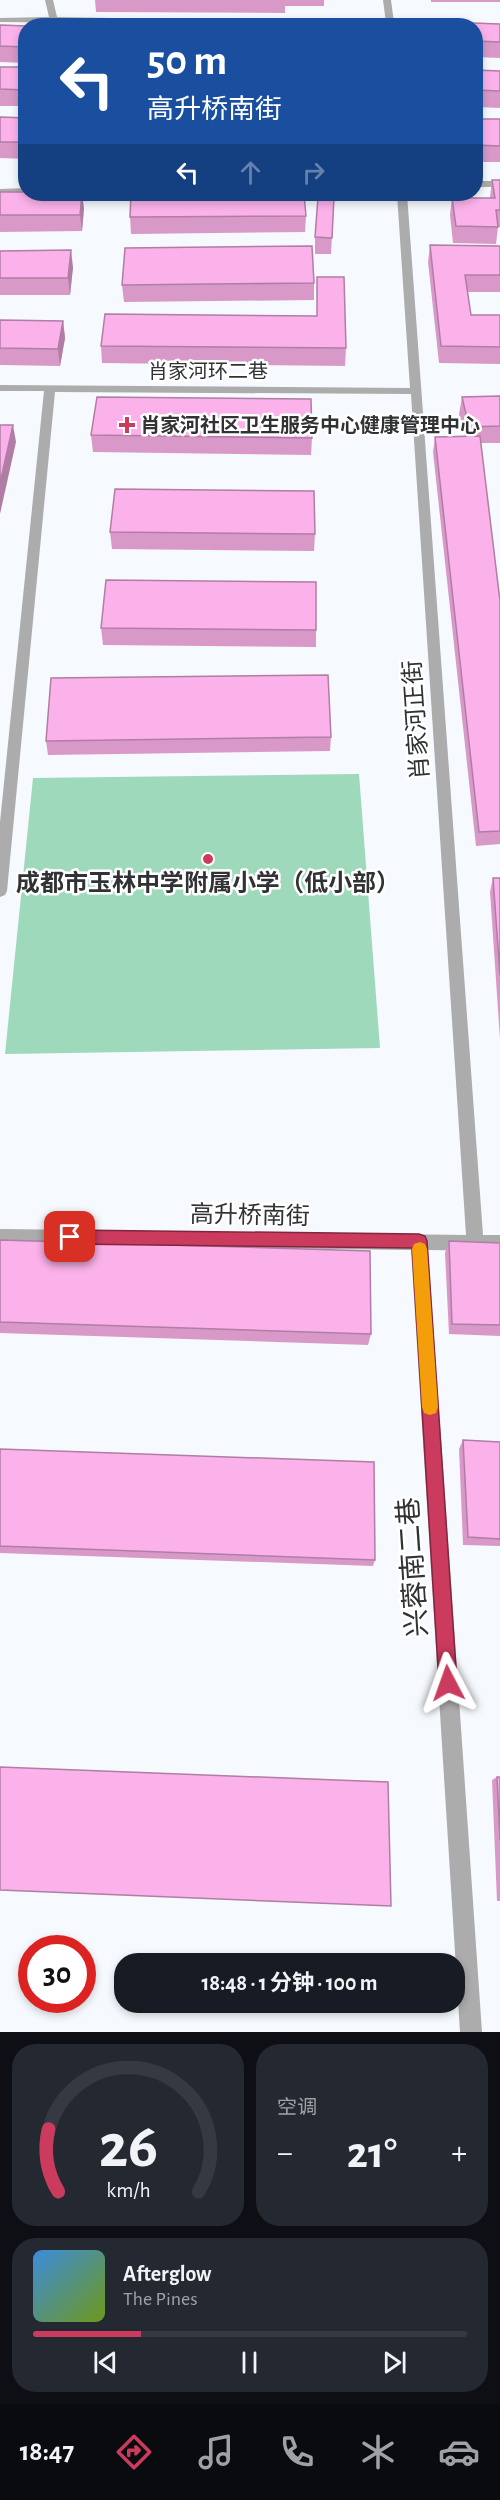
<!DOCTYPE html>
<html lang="zh">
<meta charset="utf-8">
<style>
body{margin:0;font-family:"Alegreya Sans","Noto Sans SC",sans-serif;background:#242831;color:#f1f3f6;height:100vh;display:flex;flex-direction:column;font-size:22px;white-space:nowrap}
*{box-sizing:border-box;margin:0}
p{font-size:20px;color:#9ea1a6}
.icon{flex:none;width:33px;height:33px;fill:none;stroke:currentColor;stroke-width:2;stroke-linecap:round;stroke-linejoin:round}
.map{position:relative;height:2032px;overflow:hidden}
.side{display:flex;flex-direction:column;gap:12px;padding:12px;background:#0d0f14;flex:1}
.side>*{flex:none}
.hud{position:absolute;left:18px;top:18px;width:465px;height:183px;border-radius:24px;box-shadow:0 3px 9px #0003;background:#1a4fa0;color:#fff;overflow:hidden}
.speed{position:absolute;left:18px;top:1935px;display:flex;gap:12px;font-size:30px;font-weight:700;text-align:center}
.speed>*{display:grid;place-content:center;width:78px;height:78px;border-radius:50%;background:#171b24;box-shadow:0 3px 9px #0003;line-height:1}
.speed .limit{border:9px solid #d22;background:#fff;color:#111}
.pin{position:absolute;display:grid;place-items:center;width:51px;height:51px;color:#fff;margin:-26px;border-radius:12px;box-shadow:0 3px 9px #0006}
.me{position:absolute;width:66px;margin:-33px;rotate:356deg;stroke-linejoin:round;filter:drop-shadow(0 0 4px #0008)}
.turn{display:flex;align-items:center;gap:21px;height:126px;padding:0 30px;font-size:27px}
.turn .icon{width:78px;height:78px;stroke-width:2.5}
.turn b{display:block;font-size:42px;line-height:51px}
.lanes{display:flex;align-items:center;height:57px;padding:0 30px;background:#0003;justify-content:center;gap:30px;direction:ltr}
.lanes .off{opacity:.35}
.big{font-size:45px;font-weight:700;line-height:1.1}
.side .tile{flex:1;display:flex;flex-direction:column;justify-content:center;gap:9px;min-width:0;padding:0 21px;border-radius:24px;background:#242831}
.side .dial{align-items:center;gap:0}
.dial svg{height:156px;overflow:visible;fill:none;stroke:#363941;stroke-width:7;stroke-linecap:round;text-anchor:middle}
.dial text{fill:#f1f3f6;stroke:none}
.song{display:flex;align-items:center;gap:18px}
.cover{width:72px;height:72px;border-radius:9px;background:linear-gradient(135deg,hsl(210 70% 55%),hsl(80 70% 35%))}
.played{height:6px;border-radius:3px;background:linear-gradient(90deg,#ca3b5e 25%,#363941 25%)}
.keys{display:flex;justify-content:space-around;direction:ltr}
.heat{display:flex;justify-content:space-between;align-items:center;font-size:33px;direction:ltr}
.side .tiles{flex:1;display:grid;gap:12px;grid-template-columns:1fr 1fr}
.tile:last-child{grid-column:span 2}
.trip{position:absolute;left:114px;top:1953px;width:351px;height:60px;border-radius:24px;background:#171b24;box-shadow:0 3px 9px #0003;font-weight:700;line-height:60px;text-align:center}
.tabs{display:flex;height:96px;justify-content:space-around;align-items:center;background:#090b0e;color:#9ea1a6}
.tabs .icon{width:42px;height:42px}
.tabs .active{color:#ca3b5e}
.tabs b{font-size:27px;color:#f1f3f6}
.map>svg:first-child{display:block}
.green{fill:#9ed9bb}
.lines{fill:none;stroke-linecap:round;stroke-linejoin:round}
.minor{fill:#abacab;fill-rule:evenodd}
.wall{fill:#d899c9}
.shaded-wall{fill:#b07da4}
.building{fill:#fbb2ea;stroke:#b07da4;stroke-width:1.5}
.route{fill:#ca3b5e;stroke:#83263d;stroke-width:1.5}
.slow{fill:#f59e0b}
.poi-dot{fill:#ca3b5e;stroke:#fff;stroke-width:2}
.labels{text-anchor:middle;stroke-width:5;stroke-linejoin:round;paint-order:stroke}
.far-street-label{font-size:20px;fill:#313233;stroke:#fff}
.far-poi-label{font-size:20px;font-weight:bold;fill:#313233;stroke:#fff;text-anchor:start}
.street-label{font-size:24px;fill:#313233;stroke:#fff}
.poi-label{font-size:24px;font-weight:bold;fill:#313233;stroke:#fff}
.near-street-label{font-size:28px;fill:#313233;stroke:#fff}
</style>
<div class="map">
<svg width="500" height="2032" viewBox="0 0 500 2032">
<rect width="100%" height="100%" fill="#f6f9fd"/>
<!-- green -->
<path class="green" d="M359,774l21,274 -375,6 28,-276z"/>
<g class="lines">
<!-- minor -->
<g class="minor">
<path d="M45,0h8l4,17 329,6 -3,-23h8l3,23 54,3 -448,-4v-4l49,-1z"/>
<rect x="476" y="181" width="24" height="6"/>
<path d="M26,188l1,6 -27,1v-6z"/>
<path d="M397,194h10l76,1041h17v16l-72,-1 54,782h-22l-49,-782 -411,-5v-16l466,6 -55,-841 -356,-2 -48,499 -2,4 -5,2v-75l44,-431h-44v-6l410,3z"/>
</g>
</g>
<!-- wall -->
<g class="wall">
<path d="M95,0h229v6h-39v7l-189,-1z"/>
<rect x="431" y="0" width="69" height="2"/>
<path d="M500,24v34l-24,-1v-31z"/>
<path d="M0,25l26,1v37l-26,-1z"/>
<rect x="0" y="67" width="26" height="39"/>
<path d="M476,70l24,1v37l-24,-1z"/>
<path d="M0,117l26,1v41l-26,-1z"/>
<rect x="476" y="119" width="24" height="43"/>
<path d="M492,180h8v47h-2l-2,17 -43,-1 -3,-28 2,-17h38z"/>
<path d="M0,192l84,16 -2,23 -82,1z"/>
<path d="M334,197l-3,57h-16v-17z"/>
<path d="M306,216l-1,16 -174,2 -1,-17z"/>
<path d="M430,245l70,1v46h-33l4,23h29v49l-61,-1 -11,-101z"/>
<path d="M0,251l73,16 -3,28h-70z"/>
<path d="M317,277l29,71 -1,18 -243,-3 -1,-17 216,-30z"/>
<path d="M314,283v17l-190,2 -2,-17z"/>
<path d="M0,320l63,1 2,17 -5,28 -60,-1z"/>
<path d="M500,396v47h-20l20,158v243l-24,2 -43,-394 2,-15h30l-6,-23 3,-17z"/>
<path d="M91,435l221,3 -1,17 -218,-3z"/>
<path d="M110,532l205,2 -1,17 -202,-2z"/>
<path d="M101,628l215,2v17l-213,-2z"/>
<path d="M331,737l-1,14 -282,4 -2,-14z"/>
<path d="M493,878h7v161l-10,-147z"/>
<path d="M0,1240l371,94 -3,11 -368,-12z"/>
<path d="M449,1241l51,2v93l-51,-2 -4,-81z"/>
<path d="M463,1440l37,2v104l-37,-1 -4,-96z"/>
<path d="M0,1449l375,111 -2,6 -373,-13z"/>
<path d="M497,1777h3v124h-3l-5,-121z"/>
</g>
<!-- shaded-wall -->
<g class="shaded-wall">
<path d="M82,194l2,14 -2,23 -2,-16z"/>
<path d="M71,250l2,17 -3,28 -2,-17z"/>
<path d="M63,321l2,17 -5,28 -2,-17z"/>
<path d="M13,425l3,17 -16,72v-31z"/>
</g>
<!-- building -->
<g class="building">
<path d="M124,21l193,3v2h-194z"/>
<path d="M416,21l84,3v18l-24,-1v-15h-60z"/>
<path d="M0,25l26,1v21l-26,-1z"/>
<path d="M0,67h26v23l-26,-1z"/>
<path d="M476,70l24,1v20l-24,-1z"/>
<path d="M0,117l26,1v24h-26z"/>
<path d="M476,119h24v27l-24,-1z"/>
<path d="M492,180h8v30h-4l2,17 -42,-1 -4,-28h43z"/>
<path d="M0,192h26v2h56l-2,21h-80z"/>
<path d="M131,194h173l2,22 -176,1z"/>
<path d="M318,197h16l-2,41 -17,-1z"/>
<path d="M430,245l70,1v29h-35l6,40h29v32l-59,-1z"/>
<path d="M312,246l2,37 -192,2 3,-37z"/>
<path d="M71,250l-3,28h-68v-27z"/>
<path d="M317,277h27l2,71 -245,-2 4,-32 212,2z"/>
<path d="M0,320l63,1 -5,28 -58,-1z"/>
<path d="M500,396v30l-31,1 -7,-30z"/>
<path d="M97,397l214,2 1,39 -221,-3z"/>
<path d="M0,425h13l-13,58z"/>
<path d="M480,436l20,165v230l-21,1 -44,-395z"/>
<path d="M115,489l199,2 1,43 -205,-2z"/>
<path d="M106,580l210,2v48l-215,-2z"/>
<path d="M328,675l3,62 -285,4 5,-63z"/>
<path d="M493,878h7v97z"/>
<path d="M0,1240l370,11 1,83 -371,-12z"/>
<path d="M449,1241l51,2v82l-48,-1z"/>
<path d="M463,1440l37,2v97l-32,-2z"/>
<path d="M0,1449l374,13 1,98 -375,-14z"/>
<path d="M0,1767l388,15 3,124 -391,-16z"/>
<path d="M497,1777h3v63z"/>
</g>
<!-- route -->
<path class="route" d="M70,1230l349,4 6,2 2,5 30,442 -2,6 -7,3 -6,-3 -3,-6 -27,-435 -342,-4 -5,-2 -3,-5 3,-5z"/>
<!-- slow -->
<path class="slow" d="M420,1242l5,2 2,5 11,158 -2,6 -6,2 -6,-2 -2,-6 -10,-158 2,-5z"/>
<!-- markers -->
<g class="poi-dot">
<path d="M124 416h6v6h6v6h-6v6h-6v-6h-6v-6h6z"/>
<circle cx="208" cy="859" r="6"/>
</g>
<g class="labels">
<!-- far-street labels -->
<g class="far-street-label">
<text x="208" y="378">肖家河环二巷</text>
</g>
<!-- far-poi labels -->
<g class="far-poi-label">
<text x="140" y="432">肖家河社区卫生服务中心健康管理中心</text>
</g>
<!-- street labels -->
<g class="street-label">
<text transform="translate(416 720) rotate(-94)" y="8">肖家河正街</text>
<text transform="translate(250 1215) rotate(1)" y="8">高升桥南街</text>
</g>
<!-- poi labels -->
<g class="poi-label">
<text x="208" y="891">成都市玉林中学附属小学（低小部）</text>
</g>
<!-- near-street labels -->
<g class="near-street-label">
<text transform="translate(412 1567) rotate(-94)" y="10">兴蓉南二巷</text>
</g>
</g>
</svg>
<div class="speed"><div class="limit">30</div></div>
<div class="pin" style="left:70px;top:1237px;background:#d93025"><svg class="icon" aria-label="arrive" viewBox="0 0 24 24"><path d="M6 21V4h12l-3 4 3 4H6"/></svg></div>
<svg class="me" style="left:448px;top:1683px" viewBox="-20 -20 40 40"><path d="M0-17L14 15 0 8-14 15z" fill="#ca3b5e" stroke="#fff" stroke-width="4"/></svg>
<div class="trip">18:48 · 1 分钟 · 100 m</div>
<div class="hud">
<div class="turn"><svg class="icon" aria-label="left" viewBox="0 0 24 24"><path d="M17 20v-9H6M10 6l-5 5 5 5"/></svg><div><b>50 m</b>高升桥南街</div></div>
<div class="lanes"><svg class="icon" aria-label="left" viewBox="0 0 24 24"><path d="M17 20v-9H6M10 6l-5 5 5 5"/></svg><svg class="icon off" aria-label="ahead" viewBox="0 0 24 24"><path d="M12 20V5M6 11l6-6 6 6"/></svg><svg class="icon off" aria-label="right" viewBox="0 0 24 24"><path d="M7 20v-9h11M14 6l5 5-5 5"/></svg></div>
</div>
</div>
<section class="side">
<div class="tiles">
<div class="tile dial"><svg viewBox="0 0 100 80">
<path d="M14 69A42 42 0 1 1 86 69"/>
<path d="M14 69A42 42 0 0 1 9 37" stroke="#ca3b5e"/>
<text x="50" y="56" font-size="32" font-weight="700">26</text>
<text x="50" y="72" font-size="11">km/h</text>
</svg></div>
<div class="tile"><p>空调</p>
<div class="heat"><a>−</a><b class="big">21°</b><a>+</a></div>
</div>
<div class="tile">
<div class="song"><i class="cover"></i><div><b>Afterglow</b><p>The Pines</p></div></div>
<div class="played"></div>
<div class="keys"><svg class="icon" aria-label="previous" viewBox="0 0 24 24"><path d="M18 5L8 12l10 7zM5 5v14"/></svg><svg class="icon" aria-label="pause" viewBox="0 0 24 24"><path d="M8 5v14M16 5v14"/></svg><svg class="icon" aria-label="next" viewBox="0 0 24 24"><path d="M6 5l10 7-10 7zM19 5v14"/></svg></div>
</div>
</div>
</section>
<nav class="tabs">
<b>18:47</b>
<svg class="icon active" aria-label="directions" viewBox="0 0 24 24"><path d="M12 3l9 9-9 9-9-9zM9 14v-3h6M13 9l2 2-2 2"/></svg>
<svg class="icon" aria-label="music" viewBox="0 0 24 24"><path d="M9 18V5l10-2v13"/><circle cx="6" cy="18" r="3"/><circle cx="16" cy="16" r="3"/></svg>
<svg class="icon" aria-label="phone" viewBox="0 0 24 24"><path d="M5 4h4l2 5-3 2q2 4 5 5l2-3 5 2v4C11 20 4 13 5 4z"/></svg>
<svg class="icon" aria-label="climate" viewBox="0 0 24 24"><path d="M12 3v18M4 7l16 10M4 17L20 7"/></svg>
<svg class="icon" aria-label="car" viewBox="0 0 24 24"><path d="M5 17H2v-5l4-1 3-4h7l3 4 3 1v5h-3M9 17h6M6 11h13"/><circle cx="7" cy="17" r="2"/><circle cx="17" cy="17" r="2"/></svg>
</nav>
